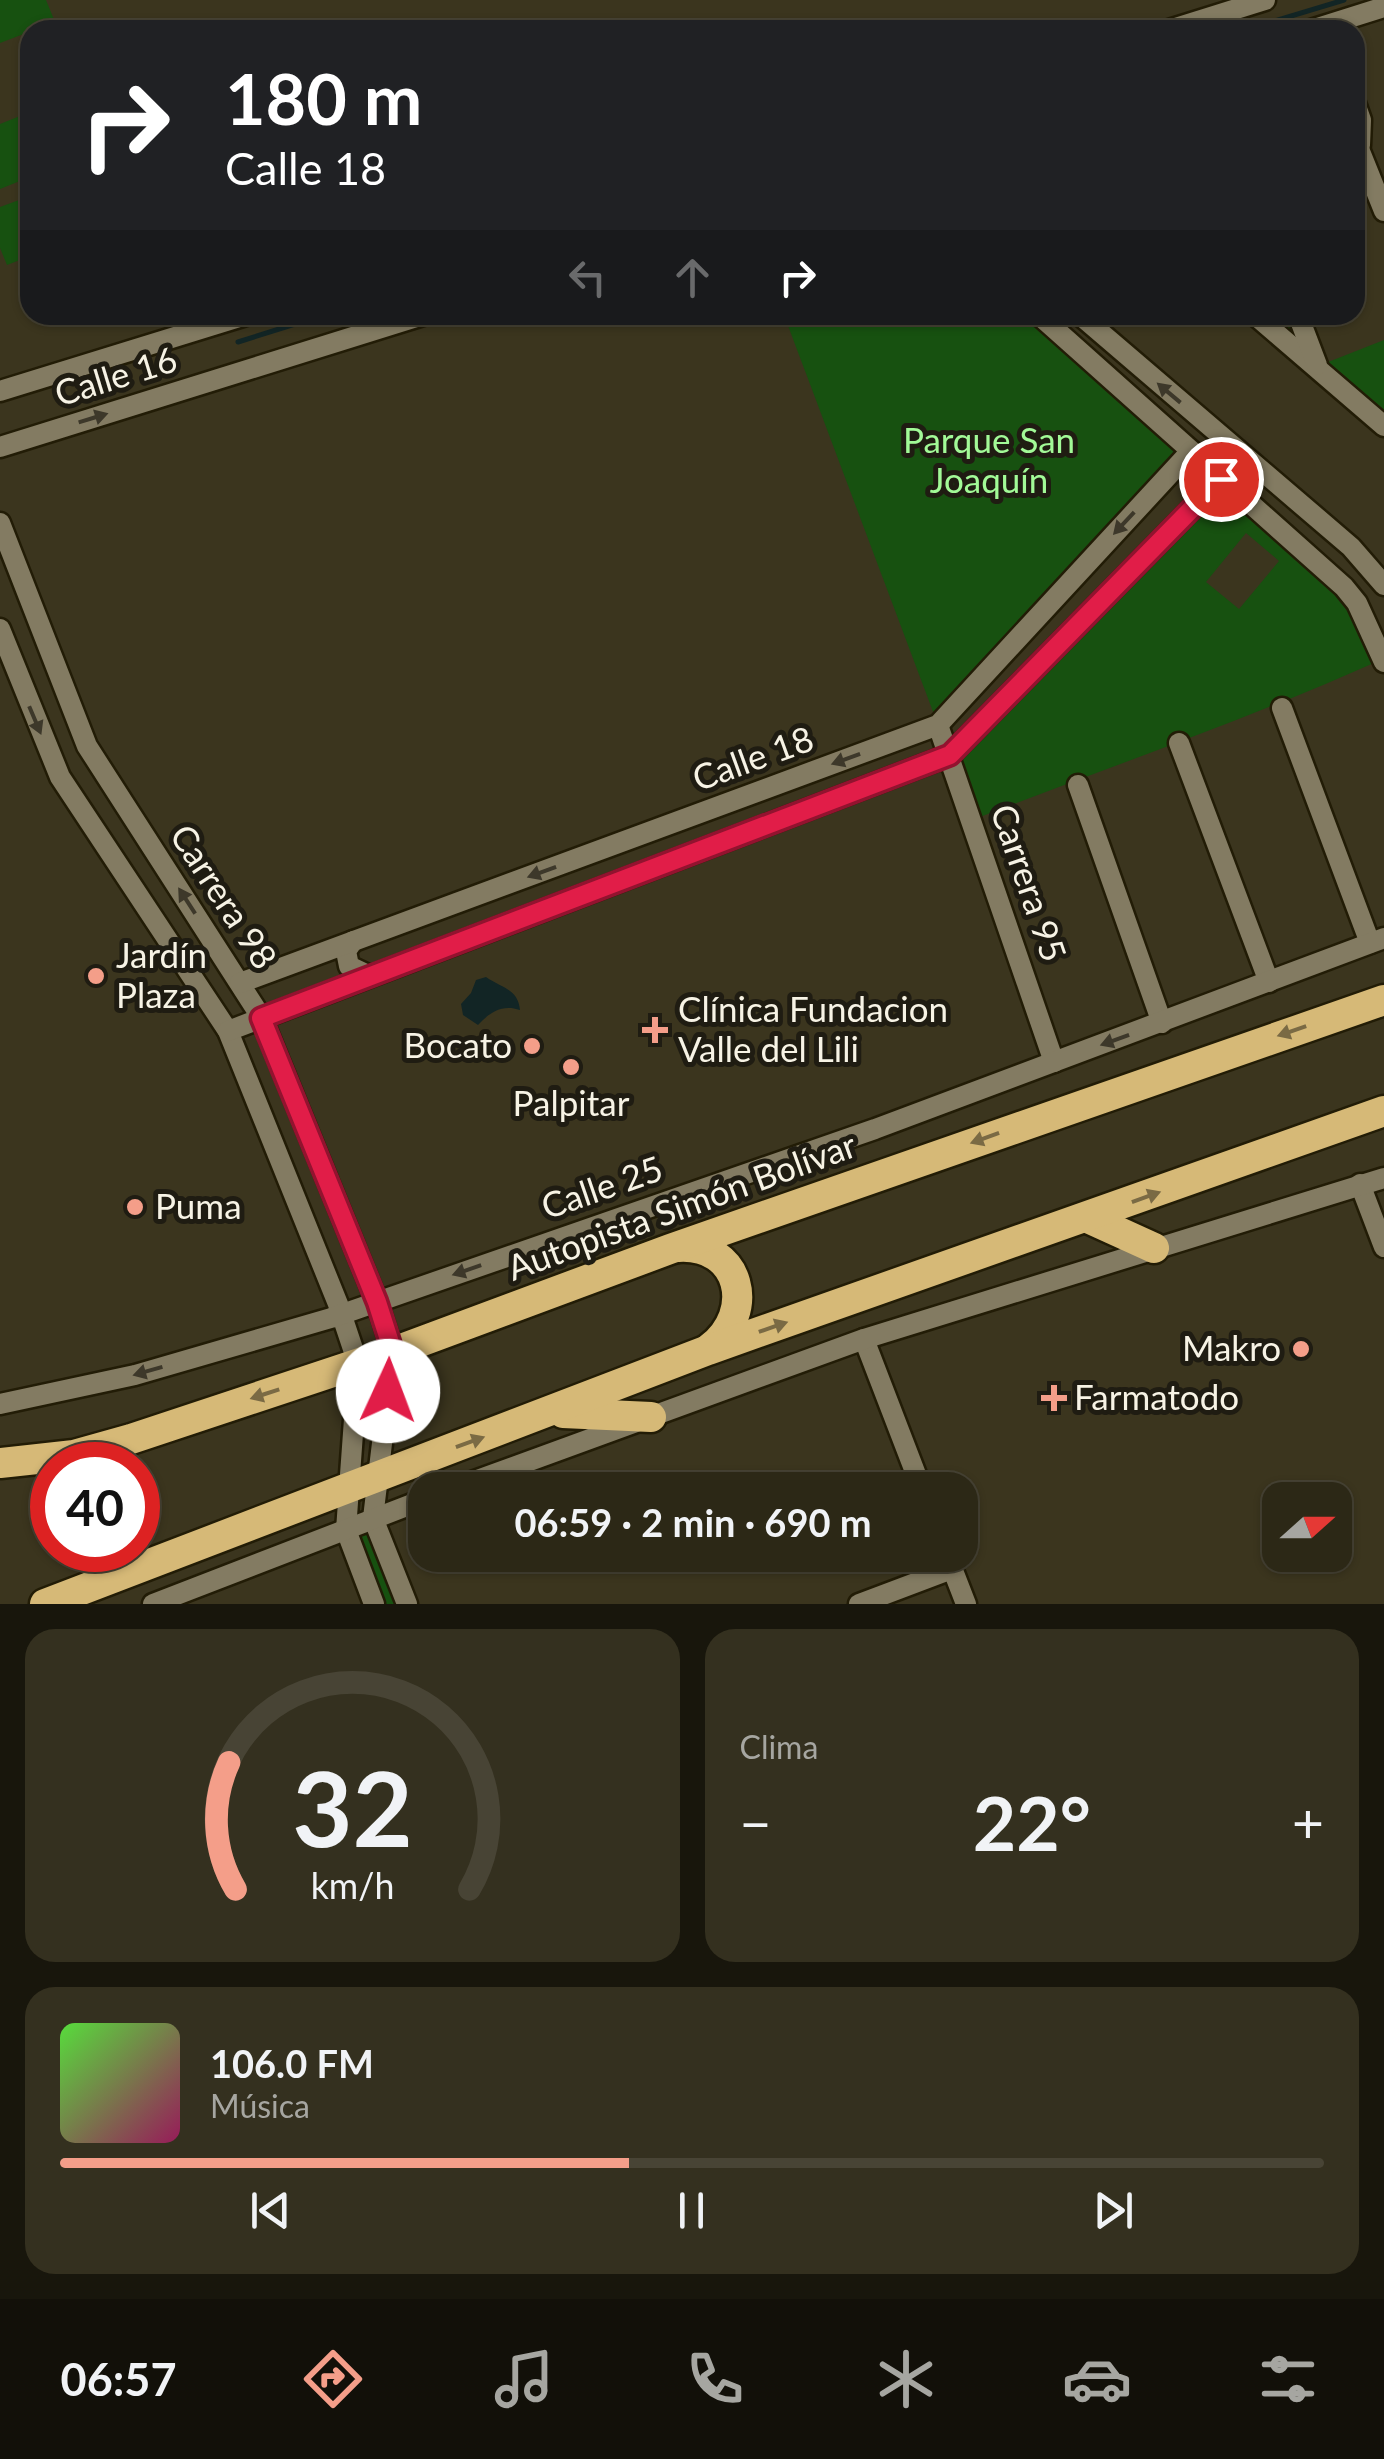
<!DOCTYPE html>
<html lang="es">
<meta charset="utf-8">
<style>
body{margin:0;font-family:Lato,sans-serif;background:#34301f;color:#f1f3f6;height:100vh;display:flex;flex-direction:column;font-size:38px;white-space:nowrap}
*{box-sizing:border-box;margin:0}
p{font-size:32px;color:#a6a6a1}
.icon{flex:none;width:55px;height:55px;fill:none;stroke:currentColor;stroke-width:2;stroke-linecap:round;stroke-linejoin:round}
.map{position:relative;height:1604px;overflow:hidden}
.panel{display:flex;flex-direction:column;gap:25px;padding:25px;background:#18160c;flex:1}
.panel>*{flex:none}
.guide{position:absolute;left:20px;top:20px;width:1345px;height:305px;border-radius:30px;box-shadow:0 2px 8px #0004,0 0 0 2px #484435;background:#202124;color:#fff;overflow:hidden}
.needle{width:65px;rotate:69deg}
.buttons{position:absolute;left:1262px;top:1482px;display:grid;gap:20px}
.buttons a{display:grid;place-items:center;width:90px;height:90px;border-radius:20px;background:#2c2816;box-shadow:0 2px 8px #0004,0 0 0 2px #484435;font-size:50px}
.speed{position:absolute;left:30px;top:1442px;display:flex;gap:20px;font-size:50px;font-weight:700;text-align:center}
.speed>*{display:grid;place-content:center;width:130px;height:130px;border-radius:50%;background:#2c2816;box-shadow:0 2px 8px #0004,0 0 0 2px #484435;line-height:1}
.speed .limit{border:15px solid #d22;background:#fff;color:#111}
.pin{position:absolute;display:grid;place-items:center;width:85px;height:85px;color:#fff;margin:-42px;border:5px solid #fff;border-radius:50%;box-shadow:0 2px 10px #0007}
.me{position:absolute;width:110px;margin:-55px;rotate:2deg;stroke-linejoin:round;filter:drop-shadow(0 0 8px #0008)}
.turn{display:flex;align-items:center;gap:35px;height:210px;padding:0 40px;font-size:45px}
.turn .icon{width:130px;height:130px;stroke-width:2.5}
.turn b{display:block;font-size:70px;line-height:85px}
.lanes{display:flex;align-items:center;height:95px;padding:0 40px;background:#0003;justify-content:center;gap:50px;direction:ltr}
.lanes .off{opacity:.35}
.big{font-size:75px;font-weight:700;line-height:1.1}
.panel .tile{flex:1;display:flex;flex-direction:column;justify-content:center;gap:15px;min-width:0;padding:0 35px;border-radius:30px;background:#34301f}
.panel .dial{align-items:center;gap:0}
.dial svg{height:260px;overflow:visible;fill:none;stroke:#484435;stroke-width:7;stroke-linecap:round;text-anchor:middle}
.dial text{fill:#f1f3f6;stroke:none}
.song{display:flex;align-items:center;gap:30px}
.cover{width:120px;height:120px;border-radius:15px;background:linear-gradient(135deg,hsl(110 70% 55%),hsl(330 70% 35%))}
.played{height:10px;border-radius:5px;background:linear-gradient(90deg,#f49e89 45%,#484435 45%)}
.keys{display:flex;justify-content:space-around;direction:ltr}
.heat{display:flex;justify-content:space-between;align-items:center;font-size:55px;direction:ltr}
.panel .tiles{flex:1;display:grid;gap:25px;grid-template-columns:1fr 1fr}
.tile:last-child{grid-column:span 2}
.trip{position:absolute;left:408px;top:1472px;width:570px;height:100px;border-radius:30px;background:#2c2816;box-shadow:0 2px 8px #0004,0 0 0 2px #484435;font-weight:700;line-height:100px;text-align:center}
.dock{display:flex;height:160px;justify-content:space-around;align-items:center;background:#121009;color:#a6a6a1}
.dock .icon{width:70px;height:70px}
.dock .current{color:#f49e89}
.dock b{font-size:45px;color:#f1f3f6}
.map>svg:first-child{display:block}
.green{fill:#175110;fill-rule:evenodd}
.water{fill:#122525}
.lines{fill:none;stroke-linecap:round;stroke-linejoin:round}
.stream{stroke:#122525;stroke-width:5}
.minor-casing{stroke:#221c06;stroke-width:25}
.highway-casing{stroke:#221c06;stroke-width:35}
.minor{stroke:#837b62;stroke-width:20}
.highway{stroke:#d6b977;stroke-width:30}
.oneway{fill:#3d382a}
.oneway2{fill:#7a6a44}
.route-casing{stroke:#92132f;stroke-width:25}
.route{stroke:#e11d48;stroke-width:18}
.poi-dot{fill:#f49e89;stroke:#1f1c12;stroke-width:4}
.labels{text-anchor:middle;stroke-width:10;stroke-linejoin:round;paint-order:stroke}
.street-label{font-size:35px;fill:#f7f3e5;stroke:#1f1c12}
.park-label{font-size:35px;fill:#a2fa97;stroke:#1f1c12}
.poi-label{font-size:35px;fill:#f7f3e5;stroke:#1f1c12;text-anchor:start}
</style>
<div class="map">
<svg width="1384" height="1604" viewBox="0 0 1384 1604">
<rect width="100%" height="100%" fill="#3b351e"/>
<!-- green -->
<g class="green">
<path d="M0,0h46l9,22 -55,21z"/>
<path d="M30,112v65l-30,12v-65z"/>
<path d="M30,196v60l-23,9 -7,-17v-41z"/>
<path d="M784,315h255l152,136 -253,274z"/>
<path d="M1255,315h43l20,51 66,-26v86z"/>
<path d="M1221,479l123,108 39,72c-134,60 -274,108 -411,161l-22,-65zM1246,533l33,28 -40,48 -33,-27z"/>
<path d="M373,1518l34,86h-33l-28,-74z"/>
</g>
<!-- water -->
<path class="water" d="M486,977c16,11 32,12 34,33 -18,-6 -30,2 -42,15l-15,-10 -2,-11 10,-11 5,-13z"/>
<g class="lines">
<!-- stream -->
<g class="stream">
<path d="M1245,30l99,-30"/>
<path d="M238,342l86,-27"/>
</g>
<defs>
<g id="minor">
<path d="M1169,30l96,-30"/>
<path d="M1311,30l73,-23"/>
<path d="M1355,103l6,17 -1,25"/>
<path d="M1355,139l29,72"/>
<path d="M1039,315l305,272 13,16 27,59"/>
<path d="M1080,315l271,232 33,38"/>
<path d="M1255,315l129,111"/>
<path d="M1298,315l19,50"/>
<path d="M0,391l246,-76"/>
<path d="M0,447l423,-132"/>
<path d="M0,523l87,223 174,271 116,285 16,50 -20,166 34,86"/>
<path d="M0,629l60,148 168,254 110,273 20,60 -12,166 28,74"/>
<path d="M1282,708l88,235"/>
<path d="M938,725l116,337"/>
<path d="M1179,743l90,239"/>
<path d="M1078,785l84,238"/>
<path d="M353,941l-7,10 3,15 21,10"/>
<path d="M240,983l698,-258 253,-274"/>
<path d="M228,1031l722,-276 271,-276"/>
<path d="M1360,1184l24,63"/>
<path d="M864,1339l58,151"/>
<path d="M0,1404l135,-29 196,-57 544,-189 509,-191"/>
<path d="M450,1490l414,-151 520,-161"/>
<path d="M947,1555l19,49"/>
<path d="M153,1604l272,-105"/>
<path d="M859,1604l93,-35"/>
</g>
<g id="highway">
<path d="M1088,1218l66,30"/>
<path d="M678,1247c63,-4 79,65 32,101"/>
<path d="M563,1413l88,4"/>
<path d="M0,1463l74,-8 57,-16 262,-87 277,-103 714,-249"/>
<path d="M45,1604l663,-254 676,-239"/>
</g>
</defs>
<!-- minor casing -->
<use href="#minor" class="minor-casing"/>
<!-- highway casing -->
<use href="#highway" class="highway-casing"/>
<!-- minor -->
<use href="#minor" class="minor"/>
<!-- highway -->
<use href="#highway" class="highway"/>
</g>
<!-- one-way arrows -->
<defs><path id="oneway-solid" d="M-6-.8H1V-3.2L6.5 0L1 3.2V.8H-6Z" transform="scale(2.5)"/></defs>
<g class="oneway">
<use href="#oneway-solid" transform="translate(1169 393) rotate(-140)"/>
<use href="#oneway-solid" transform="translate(93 418) rotate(-17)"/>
<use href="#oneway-solid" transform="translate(1124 523) rotate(133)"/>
<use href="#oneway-solid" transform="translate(35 720) rotate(67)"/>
<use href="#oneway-solid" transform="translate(846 759) rotate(160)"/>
<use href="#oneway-solid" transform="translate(542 872) rotate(160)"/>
<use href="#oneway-solid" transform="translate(187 901) rotate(-123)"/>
<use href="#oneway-solid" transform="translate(1115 1040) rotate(160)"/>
<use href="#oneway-solid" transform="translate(467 1270) rotate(161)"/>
<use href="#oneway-solid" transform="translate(148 1371) rotate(164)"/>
</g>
<g class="oneway2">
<use href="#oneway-solid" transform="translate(1292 1031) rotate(161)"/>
<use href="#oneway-solid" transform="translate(985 1138) rotate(160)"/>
<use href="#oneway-solid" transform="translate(1146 1197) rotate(-20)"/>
<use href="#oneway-solid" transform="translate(773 1327) rotate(-19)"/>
<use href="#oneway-solid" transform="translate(265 1394) rotate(162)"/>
<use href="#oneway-solid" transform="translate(470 1442) rotate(-20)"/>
</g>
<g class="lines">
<defs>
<path id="route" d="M388,1391l5,-39 -16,-50 -116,-284 689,-263 271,-276"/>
</defs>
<!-- route casing -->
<use href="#route" class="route-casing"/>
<!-- route -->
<use href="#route" class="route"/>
</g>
<!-- markers -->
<g class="poi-dot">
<circle cx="96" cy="976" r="10"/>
<path d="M650 1015h10v10h10v10h-10v10h-10v-10h-10v-10h10z"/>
<circle cx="532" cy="1046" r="10"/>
<circle cx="571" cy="1067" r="10"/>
<circle cx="135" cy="1207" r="10"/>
<circle cx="1301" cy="1349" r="10"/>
<path d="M1049 1383h10v10h10v10h-10v10h-10v-10h-10v-10h10z"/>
</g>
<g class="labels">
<!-- street labels -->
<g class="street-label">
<text transform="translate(116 377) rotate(-17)" y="12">Calle 16</text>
<text transform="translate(753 759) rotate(-20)" y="12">Calle 18</text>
<text transform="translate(1028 883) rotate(71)" y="12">Carrera 95</text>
<text transform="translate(223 897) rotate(57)" y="12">Carrera 98</text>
<text transform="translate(602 1188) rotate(-19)" y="12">Calle 25</text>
<text transform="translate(682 1207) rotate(-20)" y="12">Autopista Simón Bolívar</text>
</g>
<!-- park labels -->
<g class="park-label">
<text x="989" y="453">Parque San<tspan x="989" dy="40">Joaquín</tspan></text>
</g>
<!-- poi labels -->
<g class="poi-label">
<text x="116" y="968">Jardín<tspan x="116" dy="40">Plaza</tspan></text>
<text x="678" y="1022">Clínica Fundacion<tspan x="678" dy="40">Valle del Lili</tspan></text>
<text x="512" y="1058" text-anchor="end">Bocato</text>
<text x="571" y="1116" text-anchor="middle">Palpitar</text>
<text x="155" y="1219">Puma</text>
<text x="1281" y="1361" text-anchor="end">Makro</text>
<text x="1074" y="1410">Farmatodo</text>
</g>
</g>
</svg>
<div class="buttons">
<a><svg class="needle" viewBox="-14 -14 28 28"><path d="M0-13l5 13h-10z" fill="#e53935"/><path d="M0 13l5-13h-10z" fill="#a6a6a1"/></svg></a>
</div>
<div class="speed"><div class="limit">40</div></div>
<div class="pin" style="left:1221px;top:479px;background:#d93025"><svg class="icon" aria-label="arrive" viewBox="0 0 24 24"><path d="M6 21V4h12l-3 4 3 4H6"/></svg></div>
<svg class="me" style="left:388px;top:1391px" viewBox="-20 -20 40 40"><circle r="19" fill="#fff"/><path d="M0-13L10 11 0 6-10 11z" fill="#e11d48"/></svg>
<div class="trip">06:59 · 2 min · 690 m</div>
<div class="guide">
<div class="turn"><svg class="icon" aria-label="right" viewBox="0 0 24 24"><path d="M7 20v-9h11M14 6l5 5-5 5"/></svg><div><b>180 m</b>Calle 18</div></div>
<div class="lanes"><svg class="icon off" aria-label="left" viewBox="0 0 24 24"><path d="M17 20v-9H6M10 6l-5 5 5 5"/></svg><svg class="icon off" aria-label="ahead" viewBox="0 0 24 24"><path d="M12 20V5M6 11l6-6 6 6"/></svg><svg class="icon" aria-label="right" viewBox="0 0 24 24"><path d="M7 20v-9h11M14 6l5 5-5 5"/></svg></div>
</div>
</div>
<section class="panel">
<div class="tiles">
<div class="tile dial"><svg viewBox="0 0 100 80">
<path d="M14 69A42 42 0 1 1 86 69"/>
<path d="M14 69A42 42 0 0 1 12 30" stroke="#f49e89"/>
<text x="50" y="56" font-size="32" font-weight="700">32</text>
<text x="50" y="72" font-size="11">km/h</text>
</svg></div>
<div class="tile"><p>Clima</p>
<div class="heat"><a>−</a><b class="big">22°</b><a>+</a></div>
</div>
<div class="tile">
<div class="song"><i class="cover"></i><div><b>106.0 FM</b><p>Música</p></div></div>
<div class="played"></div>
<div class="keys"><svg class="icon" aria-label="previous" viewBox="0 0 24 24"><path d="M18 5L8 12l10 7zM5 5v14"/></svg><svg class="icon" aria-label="pause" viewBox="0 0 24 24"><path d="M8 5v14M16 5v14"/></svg><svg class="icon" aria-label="next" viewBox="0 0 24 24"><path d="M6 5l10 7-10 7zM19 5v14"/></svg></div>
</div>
</div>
</section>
<nav class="dock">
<b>06:57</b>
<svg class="icon current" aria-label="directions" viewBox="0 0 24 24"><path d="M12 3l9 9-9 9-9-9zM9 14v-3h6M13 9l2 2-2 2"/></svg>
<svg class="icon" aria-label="music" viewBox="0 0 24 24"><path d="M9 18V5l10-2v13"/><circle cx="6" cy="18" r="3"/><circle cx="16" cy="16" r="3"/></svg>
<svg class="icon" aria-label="phone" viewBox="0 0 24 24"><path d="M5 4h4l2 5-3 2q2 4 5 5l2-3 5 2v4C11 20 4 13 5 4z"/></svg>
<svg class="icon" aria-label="climate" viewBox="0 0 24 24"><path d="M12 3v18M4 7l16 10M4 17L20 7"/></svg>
<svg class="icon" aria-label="car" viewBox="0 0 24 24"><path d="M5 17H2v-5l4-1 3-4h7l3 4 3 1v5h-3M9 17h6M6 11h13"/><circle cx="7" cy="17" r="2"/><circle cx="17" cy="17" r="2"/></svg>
<svg class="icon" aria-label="filters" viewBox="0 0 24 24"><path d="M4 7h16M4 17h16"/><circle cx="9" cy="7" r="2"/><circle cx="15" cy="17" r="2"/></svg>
</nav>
